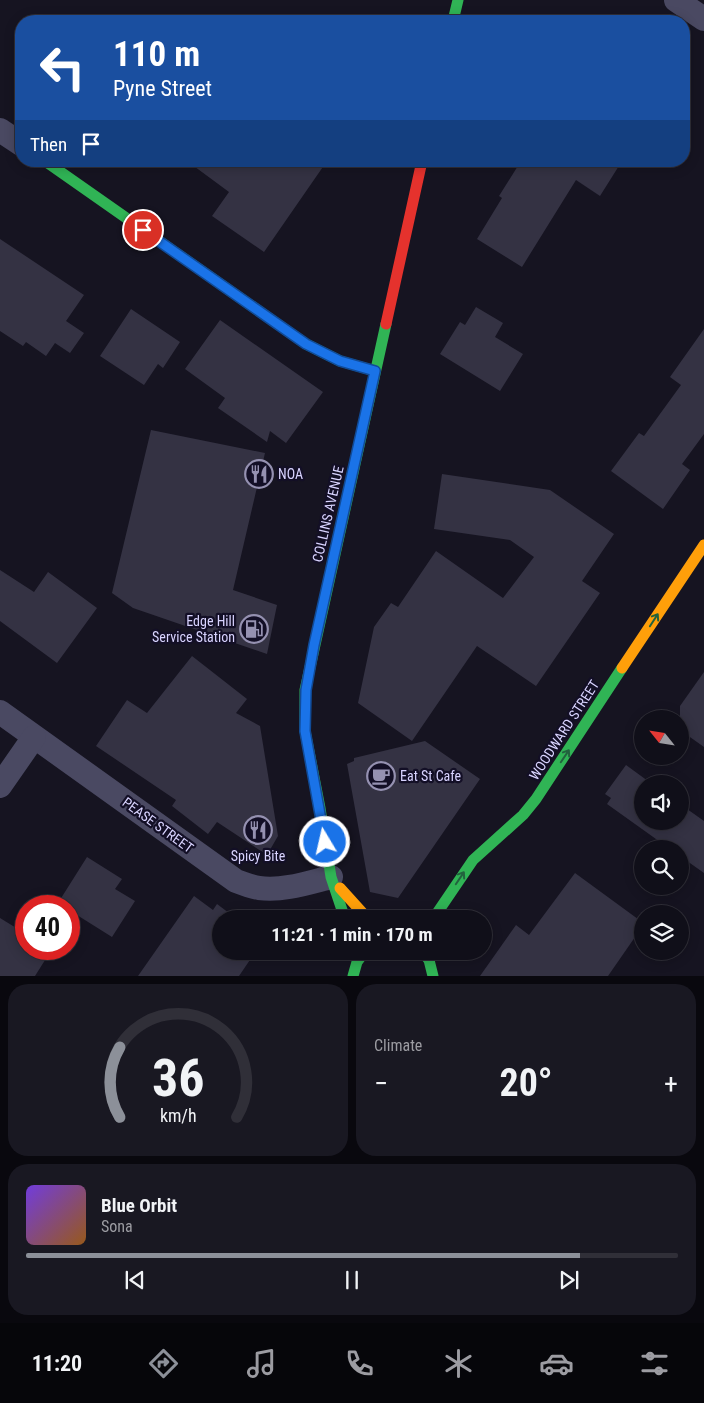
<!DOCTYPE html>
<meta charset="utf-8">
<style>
body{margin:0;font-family:"Roboto Condensed",sans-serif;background:#191822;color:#f1f3f6;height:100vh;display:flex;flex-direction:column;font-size:19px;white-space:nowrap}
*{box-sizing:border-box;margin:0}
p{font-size:16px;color:#9c9ca2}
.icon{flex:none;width:28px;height:28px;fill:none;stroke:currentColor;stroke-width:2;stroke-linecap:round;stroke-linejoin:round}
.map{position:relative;height:976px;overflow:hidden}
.details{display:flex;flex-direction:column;gap:8px;padding:8px;background:#09080e;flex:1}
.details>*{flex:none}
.guide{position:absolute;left:15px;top:15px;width:675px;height:152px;border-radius:20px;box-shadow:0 2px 12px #0003,0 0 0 1px #302f38;background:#1a4fa0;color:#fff;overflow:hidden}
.needle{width:32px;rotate:300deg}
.tools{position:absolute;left:634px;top:710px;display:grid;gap:10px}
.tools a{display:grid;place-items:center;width:55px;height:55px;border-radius:50%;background:#100f19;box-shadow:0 2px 12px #0003,0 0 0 1px #302f38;font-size:25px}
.speed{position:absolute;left:15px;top:895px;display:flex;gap:10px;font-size:25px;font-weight:700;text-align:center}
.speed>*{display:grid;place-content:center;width:65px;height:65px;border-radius:50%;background:#100f19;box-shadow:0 2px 12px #0003,0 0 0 1px #302f38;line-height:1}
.speed .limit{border:8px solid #d22;background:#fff;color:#111}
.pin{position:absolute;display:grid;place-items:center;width:42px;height:42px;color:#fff;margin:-21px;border:2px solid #fff;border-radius:50%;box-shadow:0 1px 5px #0007}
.me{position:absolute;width:55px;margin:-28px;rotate:351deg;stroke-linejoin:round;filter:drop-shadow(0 0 4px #0008)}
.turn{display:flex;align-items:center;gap:18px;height:105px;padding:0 15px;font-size:22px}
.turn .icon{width:65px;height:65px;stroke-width:2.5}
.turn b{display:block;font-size:35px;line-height:42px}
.then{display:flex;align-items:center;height:48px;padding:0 15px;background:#0003;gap:10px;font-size:19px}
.big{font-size:38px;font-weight:700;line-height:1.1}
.details .tile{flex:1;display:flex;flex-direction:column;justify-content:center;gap:8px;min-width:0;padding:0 18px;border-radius:20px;background:#191822}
.details .dial{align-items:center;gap:0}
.dial svg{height:130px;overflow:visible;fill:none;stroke:#302f38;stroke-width:7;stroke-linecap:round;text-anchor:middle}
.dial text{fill:#f1f3f6;stroke:none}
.song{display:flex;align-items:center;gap:15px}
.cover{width:60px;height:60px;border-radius:8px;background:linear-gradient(135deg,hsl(260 70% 55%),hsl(30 70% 35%))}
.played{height:5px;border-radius:2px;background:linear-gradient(90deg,#8c9099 85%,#302f38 85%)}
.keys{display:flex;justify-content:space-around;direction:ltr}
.heat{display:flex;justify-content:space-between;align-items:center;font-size:28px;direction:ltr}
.details .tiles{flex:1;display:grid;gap:8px;grid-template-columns:1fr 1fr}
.tile:last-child{grid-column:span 2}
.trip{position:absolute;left:212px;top:910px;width:280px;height:50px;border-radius:25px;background:#100f19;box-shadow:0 2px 12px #0003,0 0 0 1px #302f38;font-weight:700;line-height:50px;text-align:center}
.menu{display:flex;height:80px;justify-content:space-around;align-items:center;background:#06060a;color:#9c9ca2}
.menu .icon{width:35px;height:35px}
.menu .current{color:#8c9099}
.menu b{font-size:22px;color:#f1f3f6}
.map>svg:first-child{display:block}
.building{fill:#343243}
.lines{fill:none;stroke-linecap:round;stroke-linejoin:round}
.street{stroke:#4a4962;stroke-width:24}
.fast{stroke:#30b455;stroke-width:11}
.slow{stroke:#ff9f0a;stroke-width:11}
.jam{stroke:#e5322d;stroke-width:11}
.oneway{stroke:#22623e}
.route-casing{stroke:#114b97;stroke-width:12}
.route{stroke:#1a73e8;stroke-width:9}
.labels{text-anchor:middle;stroke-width:4.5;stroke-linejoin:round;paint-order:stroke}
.poi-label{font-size:14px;fill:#d9d4ff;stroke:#130f26;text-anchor:start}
.street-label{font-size:14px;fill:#d9d4ff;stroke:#130f26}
</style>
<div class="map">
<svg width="704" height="976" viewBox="0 0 704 976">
<rect width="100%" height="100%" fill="#161421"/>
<!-- building -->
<g class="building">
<path d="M187,161h140l-63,91 -52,-36 17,-24z"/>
<path d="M521,161h101l-22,35 -24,-16 -54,87 -45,-28 25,-41 -3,-2z"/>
<path d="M0,239l84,56 -18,26 18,12 -14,20 -15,-10 -9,13 -20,-14 -3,4 -23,-15z"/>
<path d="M476,307l27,16 -8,14 28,17 -23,37 -60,-37 20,-32 5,3z"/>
<path d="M131,309l49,33 -17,26 -5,-4 -14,21 -44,-29z"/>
<path d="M220,320l103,72 -37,51 -16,-12 -3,11 -49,-34 7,-10 -40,-29z"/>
<path d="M704,329v105l-22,30 8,6 -27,39 -52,-38 28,-38 5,3 37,-51 -11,-8z"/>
<path d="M151,430l114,23 -32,137 44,15 -10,49 -134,-46 -21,-15z"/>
<path d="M442,474l108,16 64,44 -32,47 18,12 -64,93 -59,-40 -65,95 -54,-38 16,-76 17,-24 7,4 38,-56 67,47 31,-41 -24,-17 -76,-11z"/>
<path d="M0,570l34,22 14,-20 49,36 -40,55 -57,-42z"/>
<path d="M192,656l55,43 -11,14 24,13 18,110 -11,19 -50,-33 -9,12 -36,-28 4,-6 -80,-54 31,-46 20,13z"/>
<path d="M704,672v75l-24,-17v-24z"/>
<path d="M425,741l55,38 -82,119 -28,-6 -23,-128 7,-3v-3z"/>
<path d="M626,765l26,19h-10v37h38v-17l24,17v52l-24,-17v-7h-10l-63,-45 4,-6 -6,-4z"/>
<path d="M87,857l35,22 -7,10 20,12 -23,36 -43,-27v-4h-6l-5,-3z"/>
<path d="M575,873l67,49v5l-34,49h-128l36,-51 13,10z"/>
<path d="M194,896l19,14 4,-6 20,15h-16v32h35l-17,25h-101z"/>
<path d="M0,918l26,16v15h26l-17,27h-35z"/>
</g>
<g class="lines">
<!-- street -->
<g class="street">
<path d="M676,0l28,19"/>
<path d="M0,130l21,14"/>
<path d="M0,712l236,169c7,2 15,6 23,7 25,3 48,-5 72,-11"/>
<path d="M0,786l34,-49"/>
</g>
<!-- fast -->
<g class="fast">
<path d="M453,21l5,-21"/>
<path d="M45,161l261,183 34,17 35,10"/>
<path d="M345,919l-14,-42 -11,-69 -15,-77v-41l81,-366"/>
<path d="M433,919l40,-59 50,-45 13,-16 86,-131"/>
<path d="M422,951l7,9 4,16"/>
<path d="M353,976l4,-14 8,-11"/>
</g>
<!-- slow -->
<g class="slow">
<path d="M622,668l82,-123"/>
<path d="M340,888l28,31"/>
</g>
<!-- jam -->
<path class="jam" d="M386,324l36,-163"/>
</g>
<!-- one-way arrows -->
<defs><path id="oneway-shaft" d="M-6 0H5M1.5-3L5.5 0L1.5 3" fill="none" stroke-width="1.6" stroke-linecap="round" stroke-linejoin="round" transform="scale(1.25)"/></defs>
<g class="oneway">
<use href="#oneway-shaft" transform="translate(654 620) rotate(-57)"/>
<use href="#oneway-shaft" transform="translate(565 756) rotate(-56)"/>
<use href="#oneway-shaft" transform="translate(460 878) rotate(-56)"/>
</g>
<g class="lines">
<defs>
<path id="route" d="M143,230l163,114 34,17 35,10 -61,274 -8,45 -1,41 20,111"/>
</defs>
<!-- route casing -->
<use href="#route" class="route-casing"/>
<!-- route -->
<use href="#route" class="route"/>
</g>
<!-- icons -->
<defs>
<symbol id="restaurant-ring" viewBox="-11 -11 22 22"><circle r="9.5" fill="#130f26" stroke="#9591b1" stroke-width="1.5"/><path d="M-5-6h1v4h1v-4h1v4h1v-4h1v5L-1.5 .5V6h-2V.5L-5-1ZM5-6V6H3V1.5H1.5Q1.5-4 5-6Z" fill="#9591b1"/></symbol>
<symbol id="fuel-ring" viewBox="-11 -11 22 22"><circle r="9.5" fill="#130f26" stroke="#9591b1" stroke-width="1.5"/><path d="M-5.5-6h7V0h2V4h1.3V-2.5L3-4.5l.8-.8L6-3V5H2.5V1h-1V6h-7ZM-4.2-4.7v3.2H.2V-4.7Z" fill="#9591b1"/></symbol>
<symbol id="cafe-ring" viewBox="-11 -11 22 22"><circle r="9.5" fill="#130f26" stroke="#9591b1" stroke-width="1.5"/><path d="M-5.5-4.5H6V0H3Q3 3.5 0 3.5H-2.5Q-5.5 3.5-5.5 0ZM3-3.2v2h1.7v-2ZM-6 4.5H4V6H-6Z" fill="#9591b1"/></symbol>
</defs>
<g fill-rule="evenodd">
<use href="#restaurant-ring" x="243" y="458" width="32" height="32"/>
<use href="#fuel-ring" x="238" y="613" width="32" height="32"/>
<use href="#cafe-ring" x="365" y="760" width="32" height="32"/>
<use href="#restaurant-ring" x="242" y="814" width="32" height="32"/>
</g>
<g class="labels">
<!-- poi labels -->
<g class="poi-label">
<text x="278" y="479">NOA</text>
<text x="235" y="626" text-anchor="end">Edge Hill<tspan x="235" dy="16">Service Station</tspan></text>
<text x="400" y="781">Eat St Cafe</text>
<text x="258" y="861" text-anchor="middle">Spicy Bite</text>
</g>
<!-- street labels -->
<g class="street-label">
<text transform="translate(328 514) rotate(-77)" y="5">COLLINS AVENUE</text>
<text transform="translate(564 730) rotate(-57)" y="5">WOODWARD STREET</text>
<text transform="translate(158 825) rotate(36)" y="5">PEASE STREET</text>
</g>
</g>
</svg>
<div class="tools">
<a><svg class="needle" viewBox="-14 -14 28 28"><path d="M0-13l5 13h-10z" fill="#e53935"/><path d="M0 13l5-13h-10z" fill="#9c9ca2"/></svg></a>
<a><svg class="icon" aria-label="sound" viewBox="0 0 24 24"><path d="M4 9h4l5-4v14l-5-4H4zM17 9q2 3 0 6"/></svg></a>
<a><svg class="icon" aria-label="search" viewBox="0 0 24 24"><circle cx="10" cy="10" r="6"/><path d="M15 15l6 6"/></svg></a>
<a><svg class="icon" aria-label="layers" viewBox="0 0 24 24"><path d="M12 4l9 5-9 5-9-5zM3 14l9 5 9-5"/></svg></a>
</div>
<div class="speed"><div class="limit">40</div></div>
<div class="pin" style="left:143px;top:230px;background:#d93025"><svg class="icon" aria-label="arrive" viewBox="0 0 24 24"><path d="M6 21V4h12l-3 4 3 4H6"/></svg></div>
<svg class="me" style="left:325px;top:842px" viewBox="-20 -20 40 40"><circle r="17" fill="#1a73e8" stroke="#fff" stroke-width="3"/><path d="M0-11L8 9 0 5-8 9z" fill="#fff"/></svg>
<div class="trip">11:21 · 1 min · 170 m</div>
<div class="guide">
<div class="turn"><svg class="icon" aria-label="left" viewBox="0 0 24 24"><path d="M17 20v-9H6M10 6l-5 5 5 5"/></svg><div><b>110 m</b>Pyne Street</div></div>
<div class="then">Then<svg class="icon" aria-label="arrive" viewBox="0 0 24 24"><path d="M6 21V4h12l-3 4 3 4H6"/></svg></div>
</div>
</div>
<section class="details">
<div class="tiles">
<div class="tile dial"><svg viewBox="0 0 100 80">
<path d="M14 69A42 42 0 1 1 86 69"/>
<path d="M14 69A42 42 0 0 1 14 26" stroke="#8c9099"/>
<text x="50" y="56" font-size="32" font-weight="700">36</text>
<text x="50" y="72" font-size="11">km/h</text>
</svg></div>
<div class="tile"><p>Climate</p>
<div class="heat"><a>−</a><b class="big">20°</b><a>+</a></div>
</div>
<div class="tile">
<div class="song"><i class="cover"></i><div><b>Blue Orbit</b><p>Sona</p></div></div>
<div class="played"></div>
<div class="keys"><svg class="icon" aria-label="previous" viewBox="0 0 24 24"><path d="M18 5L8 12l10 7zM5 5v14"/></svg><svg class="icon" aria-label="pause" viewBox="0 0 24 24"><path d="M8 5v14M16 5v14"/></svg><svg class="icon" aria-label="next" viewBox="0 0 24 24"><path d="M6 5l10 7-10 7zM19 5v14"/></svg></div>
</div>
</div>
</section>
<nav class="menu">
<b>11:20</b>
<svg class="icon current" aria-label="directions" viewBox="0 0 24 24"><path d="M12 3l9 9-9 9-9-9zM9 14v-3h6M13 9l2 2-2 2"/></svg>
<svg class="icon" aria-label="music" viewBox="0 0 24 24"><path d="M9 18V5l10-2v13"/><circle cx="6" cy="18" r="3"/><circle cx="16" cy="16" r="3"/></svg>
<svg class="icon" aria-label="phone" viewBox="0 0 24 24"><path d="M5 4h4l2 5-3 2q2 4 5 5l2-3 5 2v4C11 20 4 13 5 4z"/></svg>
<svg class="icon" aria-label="climate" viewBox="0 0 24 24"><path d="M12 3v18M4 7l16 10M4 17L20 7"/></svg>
<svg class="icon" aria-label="car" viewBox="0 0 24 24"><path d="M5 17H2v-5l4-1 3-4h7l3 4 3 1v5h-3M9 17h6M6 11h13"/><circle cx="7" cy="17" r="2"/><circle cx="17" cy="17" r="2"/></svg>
<svg class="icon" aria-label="filters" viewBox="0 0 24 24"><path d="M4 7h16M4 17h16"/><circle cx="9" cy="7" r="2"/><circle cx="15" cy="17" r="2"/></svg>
</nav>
